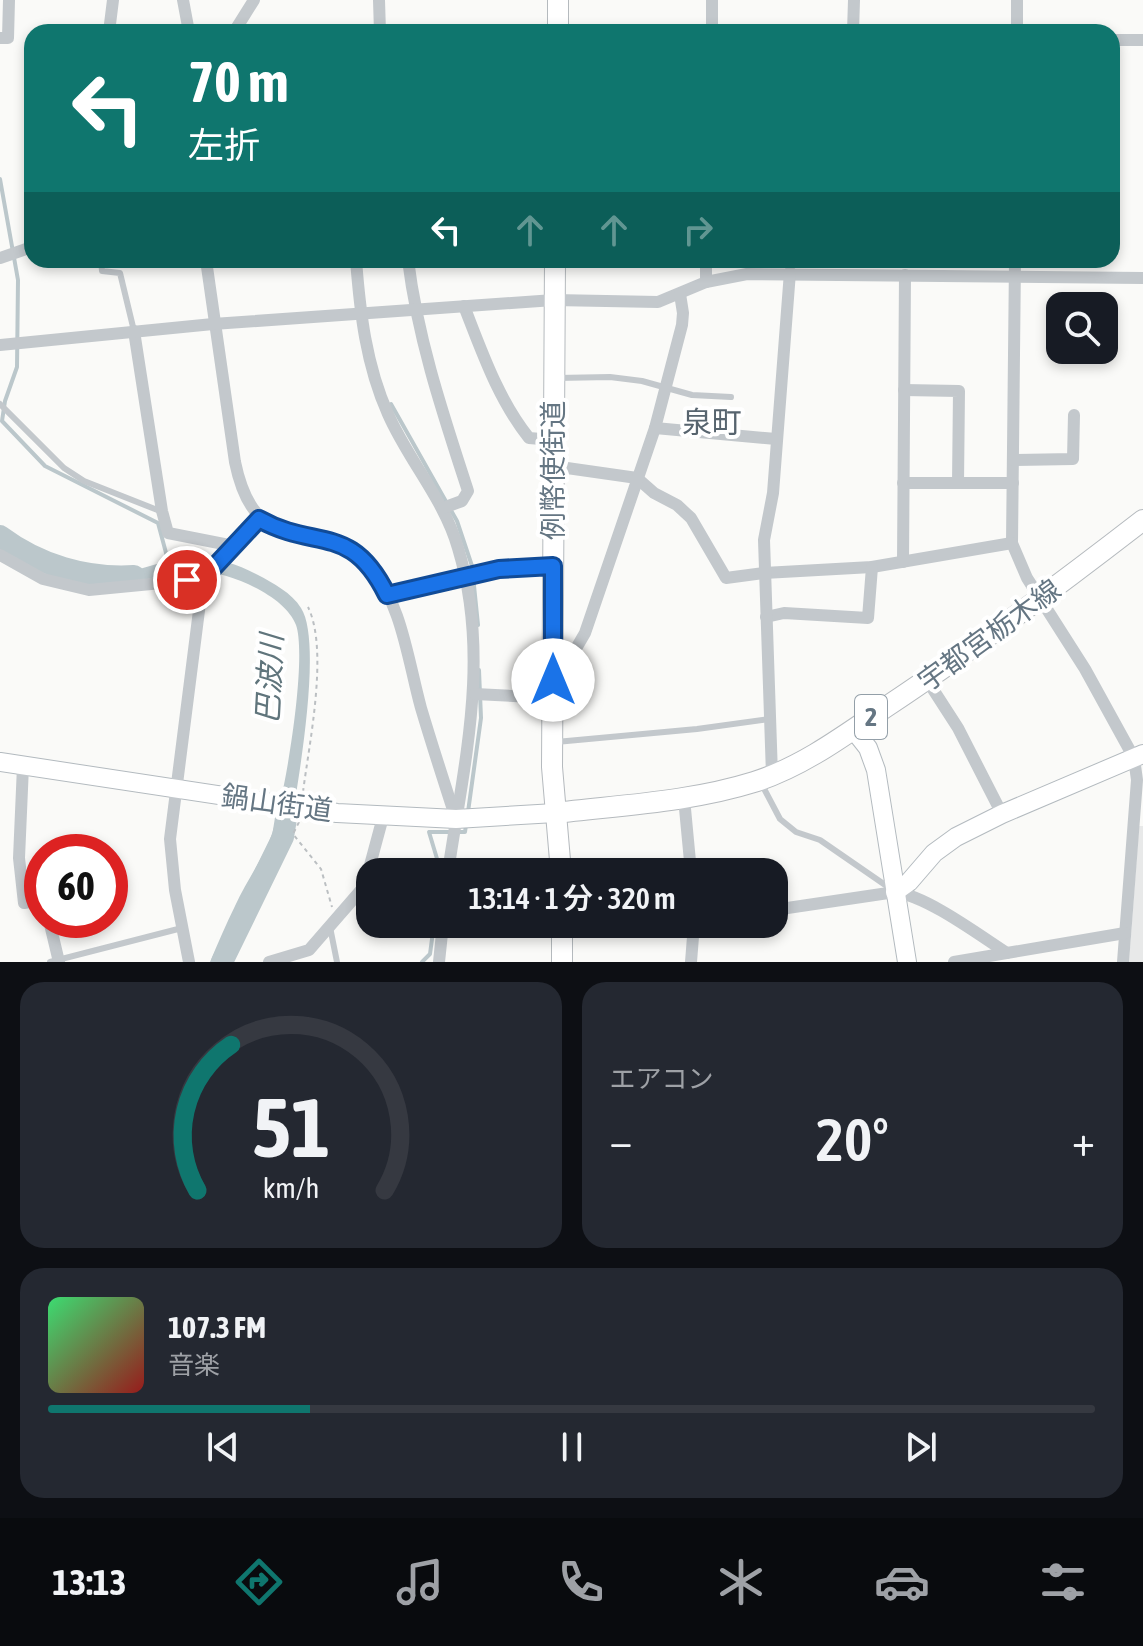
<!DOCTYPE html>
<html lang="ja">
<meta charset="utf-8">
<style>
body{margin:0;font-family:"Asap Condensed","Noto Sans JP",sans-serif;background:#242831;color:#f1f3f6;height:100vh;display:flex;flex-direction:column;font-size:30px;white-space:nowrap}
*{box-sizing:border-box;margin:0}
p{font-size:26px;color:#9ea1a6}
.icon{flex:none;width:44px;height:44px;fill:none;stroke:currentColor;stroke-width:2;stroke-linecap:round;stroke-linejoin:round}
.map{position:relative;height:962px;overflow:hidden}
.drawer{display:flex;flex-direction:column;gap:20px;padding:20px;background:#0d0f14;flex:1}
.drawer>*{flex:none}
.hud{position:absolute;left:24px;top:24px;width:1096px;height:244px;border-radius:24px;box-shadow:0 4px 12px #0003;background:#0f766e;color:#fff;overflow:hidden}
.fabs{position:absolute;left:1046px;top:292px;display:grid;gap:16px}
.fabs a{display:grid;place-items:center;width:72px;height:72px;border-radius:16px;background:#171b24;box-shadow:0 4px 12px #0003;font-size:40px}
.speed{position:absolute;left:24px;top:834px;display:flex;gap:16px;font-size:40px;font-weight:700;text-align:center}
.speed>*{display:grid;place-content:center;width:104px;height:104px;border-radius:50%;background:#171b24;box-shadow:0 4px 12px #0003;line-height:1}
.speed .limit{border:12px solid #d22;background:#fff;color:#111}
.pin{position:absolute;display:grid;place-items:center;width:68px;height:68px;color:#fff;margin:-34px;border:4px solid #fff;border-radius:50%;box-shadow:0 2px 8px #0007}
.me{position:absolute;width:88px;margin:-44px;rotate:0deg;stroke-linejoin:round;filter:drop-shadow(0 0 6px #0008)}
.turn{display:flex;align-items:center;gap:28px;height:168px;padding:0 32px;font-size:36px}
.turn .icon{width:104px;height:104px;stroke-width:2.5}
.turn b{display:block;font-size:56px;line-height:68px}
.lanes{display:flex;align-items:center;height:76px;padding:0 32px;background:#0003;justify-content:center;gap:40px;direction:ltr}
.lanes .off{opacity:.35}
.big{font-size:60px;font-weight:600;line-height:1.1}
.drawer .card{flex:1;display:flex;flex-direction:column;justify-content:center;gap:12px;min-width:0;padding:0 28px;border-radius:24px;background:#242831}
.drawer .dial{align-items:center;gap:0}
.dial svg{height:208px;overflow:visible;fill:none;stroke:#363941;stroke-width:7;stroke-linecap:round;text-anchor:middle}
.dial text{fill:#f1f3f6;stroke:none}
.song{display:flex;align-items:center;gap:24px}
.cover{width:96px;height:96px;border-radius:12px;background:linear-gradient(135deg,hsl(140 70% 55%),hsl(0 70% 35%))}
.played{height:8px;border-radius:4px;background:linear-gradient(90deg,#0f766e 25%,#363941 25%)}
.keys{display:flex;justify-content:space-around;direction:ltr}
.heat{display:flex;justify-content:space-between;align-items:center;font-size:44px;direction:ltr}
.drawer .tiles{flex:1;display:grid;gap:20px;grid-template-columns:1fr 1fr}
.card:last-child{grid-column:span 2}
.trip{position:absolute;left:356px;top:858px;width:432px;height:80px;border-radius:24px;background:#171b24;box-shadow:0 4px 12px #0003;font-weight:600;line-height:80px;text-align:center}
.tabs{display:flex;height:128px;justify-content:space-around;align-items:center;background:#090b0e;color:#9ea1a6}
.tabs .icon{width:56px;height:56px}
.tabs .selected{color:#0f766e}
.tabs b{font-size:36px;color:#f1f3f6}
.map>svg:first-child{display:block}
.built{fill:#e8e9e9}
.water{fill:#bbc7cb}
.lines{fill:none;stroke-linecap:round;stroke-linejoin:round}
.stream{stroke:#bbc7cb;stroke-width:4}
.river{stroke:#bbc7cb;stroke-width:22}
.secondary-casing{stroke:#b3babf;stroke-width:20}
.primary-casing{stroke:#b5babe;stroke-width:22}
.path{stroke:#bbbfc2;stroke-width:2;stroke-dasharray:4 4;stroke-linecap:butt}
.lane{stroke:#c3c8cc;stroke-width:6}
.street{stroke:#c3c8cc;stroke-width:12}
.secondary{stroke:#fff;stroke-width:18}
.primary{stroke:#fff;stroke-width:20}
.route-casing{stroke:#114b97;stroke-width:20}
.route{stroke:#1a73e8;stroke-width:14}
.labels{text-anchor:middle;stroke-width:8;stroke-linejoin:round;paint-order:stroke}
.shield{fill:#fff;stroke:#939fa8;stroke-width:2}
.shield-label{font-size:26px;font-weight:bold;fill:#657683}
.street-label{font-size:28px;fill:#657683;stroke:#fff}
.neighbourhood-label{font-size:30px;fill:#57646e;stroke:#fff}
.water-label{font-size:30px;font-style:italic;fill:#60757c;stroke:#fff}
</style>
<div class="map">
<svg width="1143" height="962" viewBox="0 0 1143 962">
<rect width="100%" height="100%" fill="#fafaf8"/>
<!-- built -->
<path class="built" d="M1139,826h4v136h-14z"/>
<!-- water -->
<path class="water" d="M0,533c20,18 78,49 105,45 28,-5 55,-18 83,-20 25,-2 48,5 70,17 15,8 34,18 43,33 22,34 -3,174 -10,217l-9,12 -60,125h-12c8,-19 16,-38 25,-56 10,-22 24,-42 34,-64 15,-35 39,-183 27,-217 -11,-30 -67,-53 -98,-54 -28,0 -56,11 -84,15 -43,5 -77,-15 -113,-36z"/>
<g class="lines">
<!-- stream -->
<g class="stream">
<path d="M0,179l18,101 -1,87 -12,34 -3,20 43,45 113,57 11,41"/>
<path d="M391,404l66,117 15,45 6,59"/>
<path d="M468,812l13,-94 -2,-48"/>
<path d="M441,872l-12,-40h36l1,-7"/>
<path d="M422,962l8,-8 4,-30"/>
</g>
<!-- river -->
<g class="river">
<path d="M0,536c39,29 86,43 134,40"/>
<path d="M222,962l61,-125 5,-31"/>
</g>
<defs>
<g id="secondary">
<path d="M853,729l15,19 8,22 31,192"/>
<path d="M0,762l337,51 119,6 99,-6"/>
<path d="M895,892l14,-10 25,-29 22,-16 46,-23 141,-60"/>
</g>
<g id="primary">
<path d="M558,32v-32"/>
<path d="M555,260l-3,507 9,105"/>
<path d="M555,813c66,-8 135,-11 199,-31 48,-15 91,-47 132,-75 89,-59 173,-122 257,-187"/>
<path d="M562,962v-38"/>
</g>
</defs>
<!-- secondary casing -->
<use href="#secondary" class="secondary-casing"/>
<!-- primary casing -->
<use href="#primary" class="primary-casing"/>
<!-- path -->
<g class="path">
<path d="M303,792c6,-48 26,-142 5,-185"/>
<path d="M299,822l-6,12 28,35 11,38"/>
</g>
<!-- lane -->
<g class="lane">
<path d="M101,260l1,11 18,2 14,58"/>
<path d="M557,378l53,-1 32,4 50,14 39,2"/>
<path d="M0,404l64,64 20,13 76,30"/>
<path d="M556,742l141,-13 73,-10"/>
<path d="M761,783l19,36 16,13 24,8 71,49"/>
<path d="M330,927l7,35"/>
<path d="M50,962l132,-34"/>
</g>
<!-- street -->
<g class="street">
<path d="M183,0l6,32"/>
<path d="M379,0l1,32"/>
<path d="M109,32l4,-32"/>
<path d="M234,32l20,-32"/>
<path d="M712,32v-32"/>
<path d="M853,32l1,-32"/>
<path d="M1017,32v-32"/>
<path d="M0,38h8l1,-38"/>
<path d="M1112,40h31"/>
<path d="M0,258l32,-11"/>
<path d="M206,260l29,202c22,107 86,46 134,103 33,38 39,96 52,143 11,37 23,74 35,111"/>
<path d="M356,260c4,52 10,105 32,154 20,46 56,85 70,134 33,109 6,215 -10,324"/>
<path d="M408,260c10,80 35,154 60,231l-6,10 -19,7"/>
<path d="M1015,260l-3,283 15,35 58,91 49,89 3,22 -14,182"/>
<path d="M706,282v-22"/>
<path d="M464,306c18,46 34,93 65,132l24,2"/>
<path d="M134,331l28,180 6,22 66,13"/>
<path d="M0,345l213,-21 341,-24 104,2 48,-20 41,-8 396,4"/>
<path d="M904,390l55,1 -1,92"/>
<path d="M655,428l121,11"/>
<path d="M1013,460l60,-1 1,-44"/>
<path d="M553,466l84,12 17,15 23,12 14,13 35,60 38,-5 108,-6 140,-24"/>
<path d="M903,483h110"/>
<path d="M0,555l43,24 46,11 114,-11"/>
<path d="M903,562l2,-287"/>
<path d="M387,595l112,-26 54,-3"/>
<path d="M766,617l18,-4 84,5 4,-51"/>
<path d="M554,661l20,-9 11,-19 70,-205 27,-103 1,-12 -3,-19"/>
<path d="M927,680l31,48 44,86"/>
<path d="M475,694l78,4"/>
<path d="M23,766l-4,92 5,45 18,-3"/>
<path d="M772,775l-8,-235 9,-47 17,-221"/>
<path d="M684,798l7,74"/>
<path d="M774,910l121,-18c32,4 84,43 112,61"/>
<path d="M49,920l10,42"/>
<path d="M189,962l-14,-72 -5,-51 33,-260 56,-60"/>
<path d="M269,962l40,-12 53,-61 4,-9 17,-63"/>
<path d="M439,962l4,-38"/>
<path d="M691,962l3,-38"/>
<path d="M954,962l171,-29"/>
</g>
<!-- secondary -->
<use href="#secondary" class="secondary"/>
<!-- primary -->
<use href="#primary" class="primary"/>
</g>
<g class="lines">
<defs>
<path id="route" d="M187,580l16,-1 56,-60c57,32 92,3 128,76l112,-26 54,-3v114"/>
</defs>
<!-- route casing -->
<use href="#route" class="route-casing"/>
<!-- route -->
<use href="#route" class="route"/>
</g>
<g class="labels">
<!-- shield labels -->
<rect class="shield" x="855" y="695" width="32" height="44" rx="6"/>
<g class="shield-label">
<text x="871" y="726">2</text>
</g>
<!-- street labels -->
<g class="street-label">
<text transform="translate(553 470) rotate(-90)" y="10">例幣使街道</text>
<text transform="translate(989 635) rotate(-36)" y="10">宇都宮栃木線</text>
<text transform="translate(277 803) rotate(8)" y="10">鍋山街道</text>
</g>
<!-- neighbourhood labels -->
<g class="neighbourhood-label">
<text x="712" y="433">泉町</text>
</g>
<!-- water labels -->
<g class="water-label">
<text transform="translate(270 679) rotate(-87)" y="10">巴波川</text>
</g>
</g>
</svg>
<div class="fabs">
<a><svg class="icon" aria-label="search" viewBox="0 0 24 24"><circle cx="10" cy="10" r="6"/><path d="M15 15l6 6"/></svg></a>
</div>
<div class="speed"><div class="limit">60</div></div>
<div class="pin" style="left:187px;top:580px;background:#d93025"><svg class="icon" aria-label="arrive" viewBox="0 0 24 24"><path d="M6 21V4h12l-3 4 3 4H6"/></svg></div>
<svg class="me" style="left:553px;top:680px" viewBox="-20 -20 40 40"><circle r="19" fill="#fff"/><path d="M0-13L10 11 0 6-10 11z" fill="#1a73e8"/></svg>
<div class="trip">13:14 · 1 分 · 320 m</div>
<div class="hud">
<div class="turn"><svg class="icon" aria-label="left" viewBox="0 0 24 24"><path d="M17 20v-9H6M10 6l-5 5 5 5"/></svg><div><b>70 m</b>左折</div></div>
<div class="lanes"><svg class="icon" aria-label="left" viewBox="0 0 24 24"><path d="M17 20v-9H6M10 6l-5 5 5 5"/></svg><svg class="icon off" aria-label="ahead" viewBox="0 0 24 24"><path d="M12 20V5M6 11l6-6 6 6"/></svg><svg class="icon off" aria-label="ahead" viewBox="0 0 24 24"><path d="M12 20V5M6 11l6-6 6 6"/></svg><svg class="icon off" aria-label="right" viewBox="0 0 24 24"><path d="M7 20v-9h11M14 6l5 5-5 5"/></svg></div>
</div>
</div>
<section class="drawer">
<div class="tiles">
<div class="card dial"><svg viewBox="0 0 100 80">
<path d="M14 69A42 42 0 1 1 86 69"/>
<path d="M14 69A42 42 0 0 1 27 13" stroke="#0f766e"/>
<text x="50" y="56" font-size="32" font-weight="700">51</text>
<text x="50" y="72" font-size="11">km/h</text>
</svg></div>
<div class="card"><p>エアコン</p>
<div class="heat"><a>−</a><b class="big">20°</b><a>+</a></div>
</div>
<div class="card">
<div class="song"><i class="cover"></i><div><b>107.3 FM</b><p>音楽</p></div></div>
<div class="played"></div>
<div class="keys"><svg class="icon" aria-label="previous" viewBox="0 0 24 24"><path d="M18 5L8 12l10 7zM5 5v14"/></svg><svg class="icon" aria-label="pause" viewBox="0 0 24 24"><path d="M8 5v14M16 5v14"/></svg><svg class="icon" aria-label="next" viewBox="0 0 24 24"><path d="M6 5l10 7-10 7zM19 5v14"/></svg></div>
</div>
</div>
</section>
<nav class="tabs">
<b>13:13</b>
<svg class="icon selected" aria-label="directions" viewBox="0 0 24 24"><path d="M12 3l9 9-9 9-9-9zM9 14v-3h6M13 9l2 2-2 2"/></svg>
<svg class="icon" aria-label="music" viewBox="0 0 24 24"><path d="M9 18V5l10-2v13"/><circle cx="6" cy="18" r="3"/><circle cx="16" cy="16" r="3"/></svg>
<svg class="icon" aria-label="phone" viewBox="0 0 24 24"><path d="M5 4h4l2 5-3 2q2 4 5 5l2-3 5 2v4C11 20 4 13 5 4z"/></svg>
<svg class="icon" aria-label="climate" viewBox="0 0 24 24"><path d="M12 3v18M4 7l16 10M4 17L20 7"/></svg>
<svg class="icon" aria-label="car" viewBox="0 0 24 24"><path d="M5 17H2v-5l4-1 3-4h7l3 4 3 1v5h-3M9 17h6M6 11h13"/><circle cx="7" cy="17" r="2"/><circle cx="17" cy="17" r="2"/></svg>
<svg class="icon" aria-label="filters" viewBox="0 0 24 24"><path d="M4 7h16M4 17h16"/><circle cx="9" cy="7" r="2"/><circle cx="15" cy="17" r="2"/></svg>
</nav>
